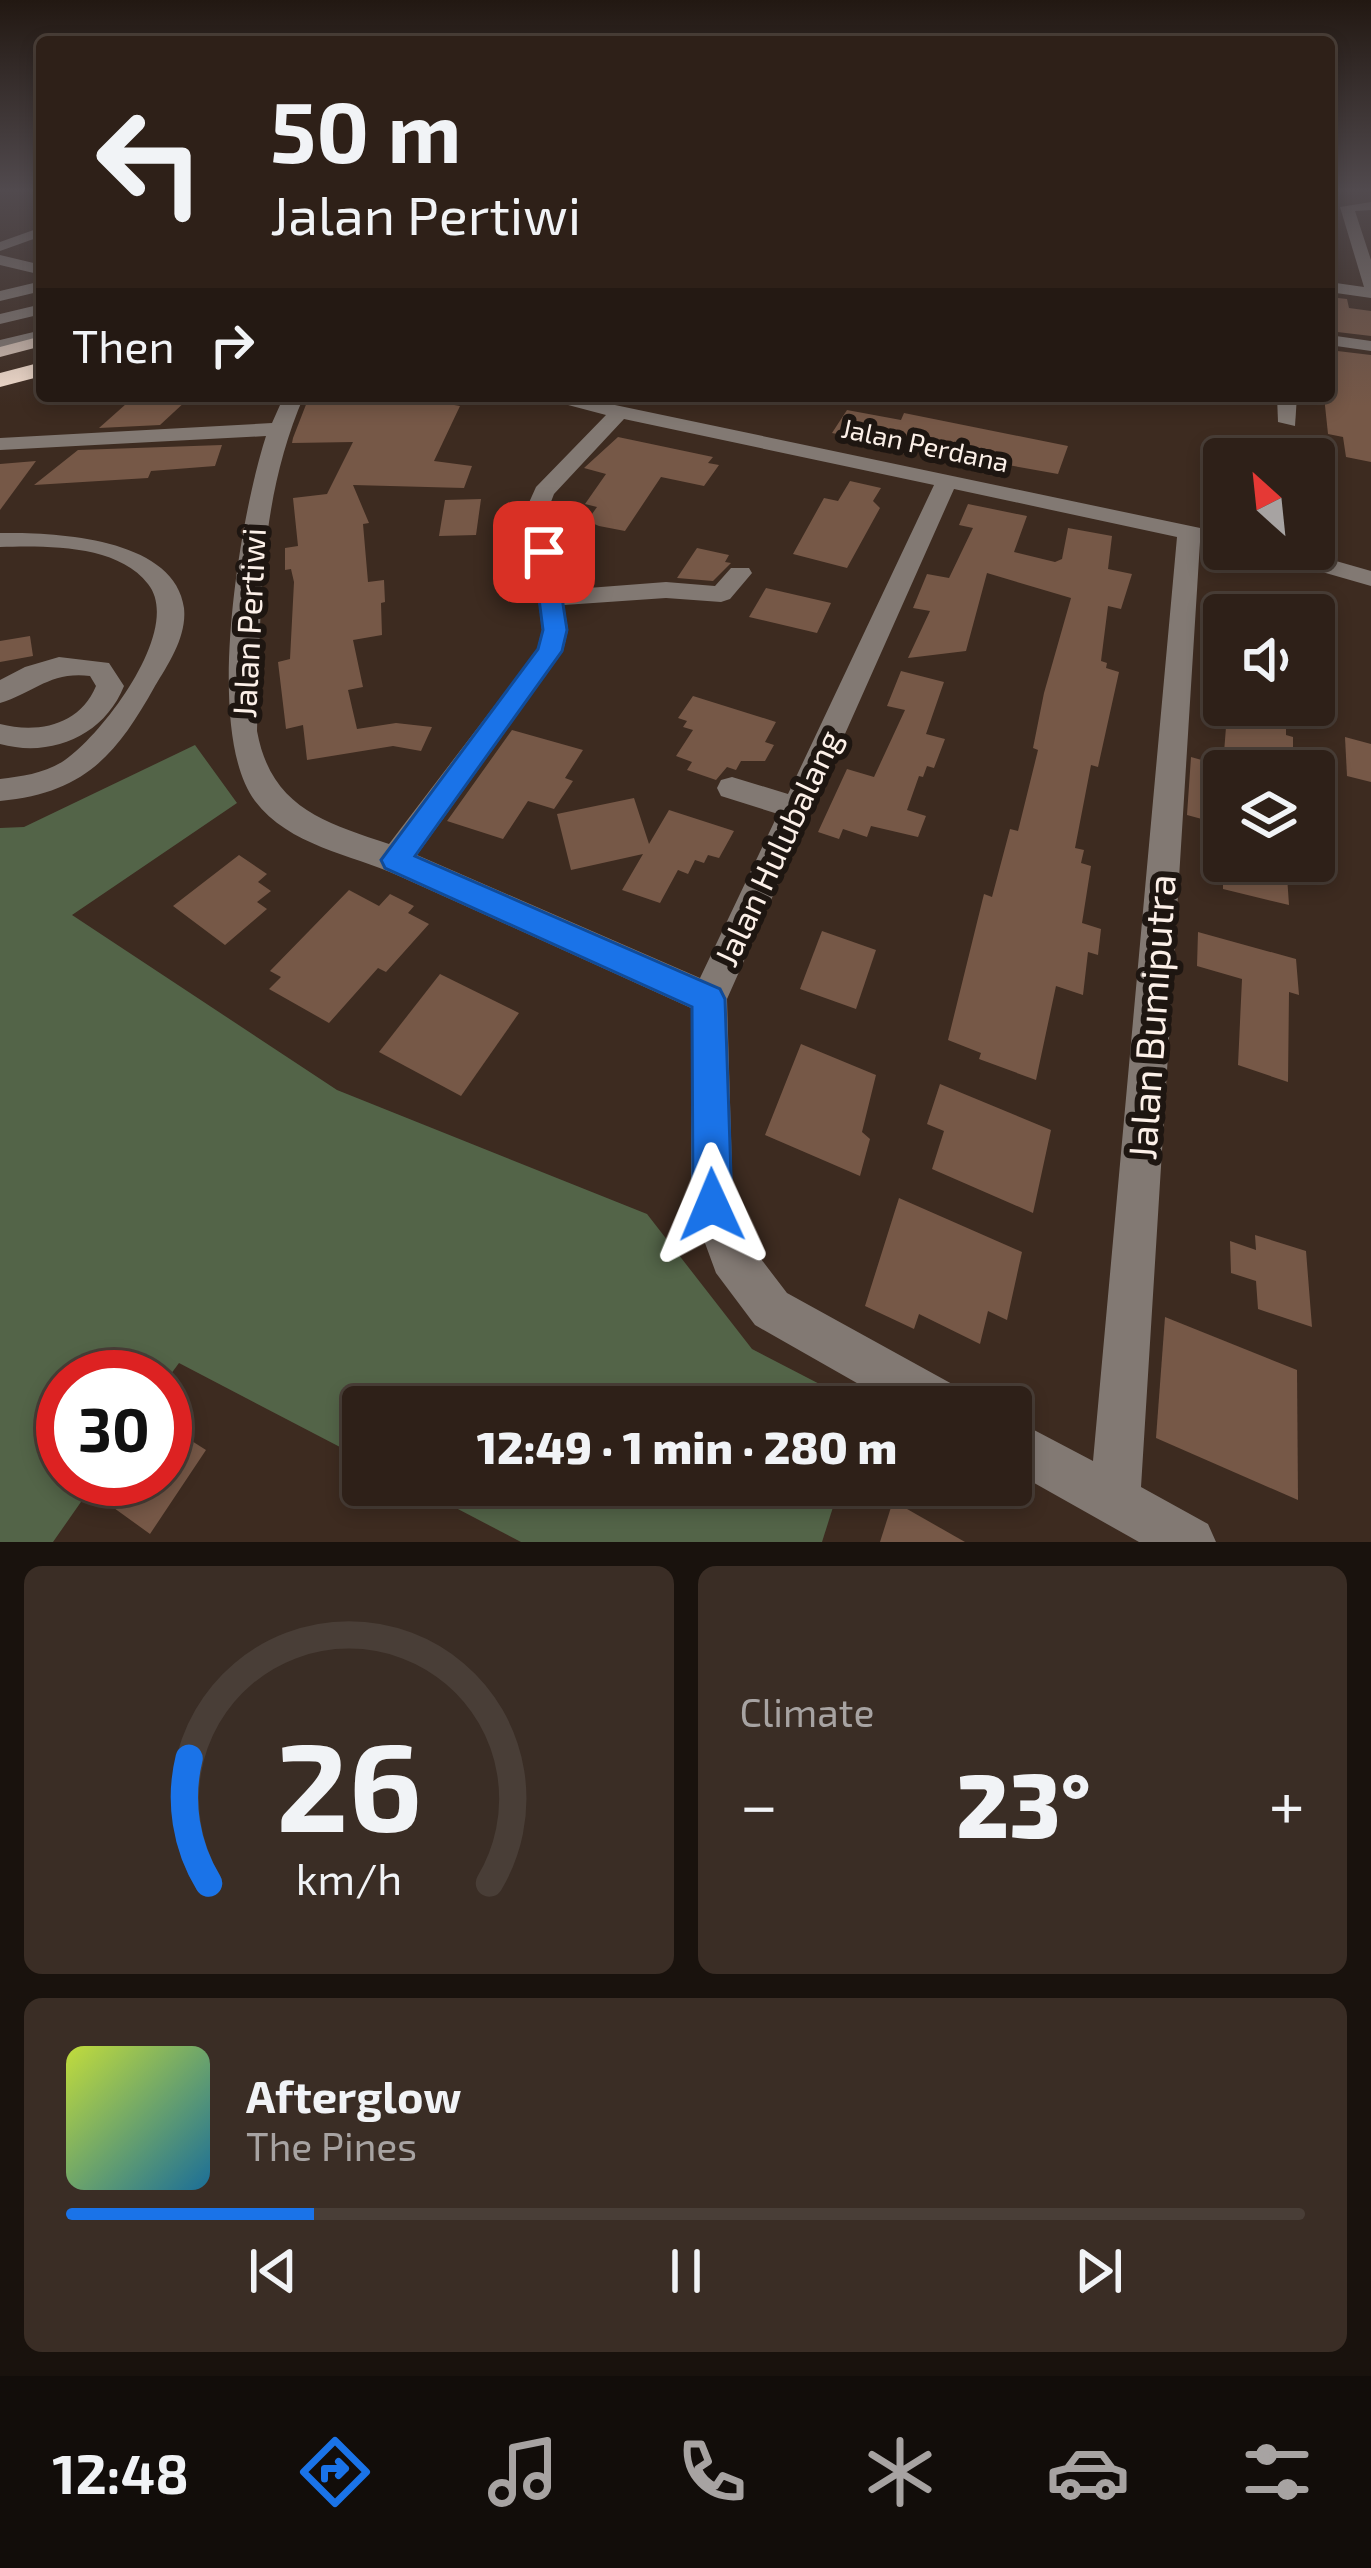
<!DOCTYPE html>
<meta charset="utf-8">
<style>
body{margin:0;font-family:"Exo 2",sans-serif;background:#3a2d25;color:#f1f3f6;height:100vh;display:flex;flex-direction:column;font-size:45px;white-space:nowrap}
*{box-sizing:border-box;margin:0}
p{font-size:39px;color:#a7a3a2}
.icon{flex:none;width:66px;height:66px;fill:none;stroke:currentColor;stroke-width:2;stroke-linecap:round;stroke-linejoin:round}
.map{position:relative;height:1542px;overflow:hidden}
.drawer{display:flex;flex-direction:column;gap:24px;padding:24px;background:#19120d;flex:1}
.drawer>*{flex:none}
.guide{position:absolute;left:36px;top:36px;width:1299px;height:366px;border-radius:12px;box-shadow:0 6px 18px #0003,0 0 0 3px #493e37;background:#2e2018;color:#f1f3f6;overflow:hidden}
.needle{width:78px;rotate:333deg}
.controls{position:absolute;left:1203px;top:438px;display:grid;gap:24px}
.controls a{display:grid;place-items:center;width:132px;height:132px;border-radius:12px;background:#2e2018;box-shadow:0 6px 18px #0003,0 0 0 3px #493e37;font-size:60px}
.speed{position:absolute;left:36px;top:1350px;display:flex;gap:24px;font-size:60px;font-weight:700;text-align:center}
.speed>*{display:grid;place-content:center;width:156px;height:156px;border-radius:50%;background:#2e2018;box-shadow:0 6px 18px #0003,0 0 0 3px #493e37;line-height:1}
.speed .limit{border:18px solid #d22;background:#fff;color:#111}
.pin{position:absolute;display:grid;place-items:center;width:102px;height:102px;color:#fff;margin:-51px;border-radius:24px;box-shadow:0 6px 18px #0006}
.me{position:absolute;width:132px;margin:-66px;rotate:359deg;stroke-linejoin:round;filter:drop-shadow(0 0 9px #0008)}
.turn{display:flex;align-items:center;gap:42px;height:252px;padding:0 36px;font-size:54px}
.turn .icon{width:156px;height:156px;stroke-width:2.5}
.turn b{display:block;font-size:84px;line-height:102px}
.then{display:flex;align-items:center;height:114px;padding:0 36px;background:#0003;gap:24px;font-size:45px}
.big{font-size:90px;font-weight:800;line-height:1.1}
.drawer .card{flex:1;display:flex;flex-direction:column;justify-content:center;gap:18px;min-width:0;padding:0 42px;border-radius:18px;background:#3a2d25}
.drawer .dial{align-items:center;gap:0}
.dial svg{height:312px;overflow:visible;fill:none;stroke:#493e37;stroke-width:7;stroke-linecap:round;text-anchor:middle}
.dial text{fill:#f1f3f6;stroke:none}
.song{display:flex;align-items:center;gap:36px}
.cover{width:144px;height:144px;border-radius:18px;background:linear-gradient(135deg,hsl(70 70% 55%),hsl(200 70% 35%))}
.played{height:12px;border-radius:6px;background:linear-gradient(90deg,#1a73e8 20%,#493e37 20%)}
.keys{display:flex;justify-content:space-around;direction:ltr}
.heat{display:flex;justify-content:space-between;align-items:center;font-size:66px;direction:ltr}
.drawer .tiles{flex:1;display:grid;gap:24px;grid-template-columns:1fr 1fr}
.card:last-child{grid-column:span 2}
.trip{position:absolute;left:342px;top:1386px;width:690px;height:120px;border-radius:12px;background:#2e2018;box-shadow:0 6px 18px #0003,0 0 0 3px #493e37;font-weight:800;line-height:120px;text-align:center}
.tabs{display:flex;height:192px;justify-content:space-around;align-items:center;background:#120d0a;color:#a7a3a2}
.tabs .icon{width:84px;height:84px}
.tabs .on{color:#1a73e8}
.tabs b{font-size:54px;color:#f1f3f6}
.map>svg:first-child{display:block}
.forest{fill:#536448}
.building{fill:#765847}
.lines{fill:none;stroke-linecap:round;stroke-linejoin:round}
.minor{fill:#827973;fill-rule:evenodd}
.major{fill:#d5c2b5;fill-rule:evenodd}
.highway{fill:#f5dfcf;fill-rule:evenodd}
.route{fill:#1a73e8;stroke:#114b97;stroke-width:3}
.labels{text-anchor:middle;stroke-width:12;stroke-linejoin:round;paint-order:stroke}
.far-street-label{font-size:27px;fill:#fcf0e8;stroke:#1e1611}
.street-label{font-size:33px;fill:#fcf0e8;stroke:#1e1611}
.near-street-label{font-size:39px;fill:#fcf0e8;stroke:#1e1611}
</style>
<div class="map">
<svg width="1371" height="1542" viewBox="0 0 1371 1542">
<rect width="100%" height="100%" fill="#3d2b20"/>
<!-- forest -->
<g class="forest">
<path d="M195,745l42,58 -165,112 265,175 310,124 105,135 112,58h-501v52l-184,-96 -14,19v-5h-102v102h34l-44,63h-53v-714l24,-1z"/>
<path d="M412,1485h428l-18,57h-301z"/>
</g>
<!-- building -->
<g class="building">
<path d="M1329,297l18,2 2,9 22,3v25l-42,-5z"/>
<path d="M1329,350l42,5v107l-25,-5 -3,-20 -15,-3 -4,-38h5z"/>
<path d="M135,396l52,4 -27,25 -61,3z"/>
<path d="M431,401l29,5 -26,55 38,5 -8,22 -111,-3 16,38 -6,1 5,58 16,-2 1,22 -4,1 1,32 -29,5 10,47 -15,3 9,39 39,-6 36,4 -11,24 -28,-5 -86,14 -4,-35 -17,4 -8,-67 12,-3 4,-77 -3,-13 -6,1v-22l13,-2 -5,-48 34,-4 26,-52 -61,1 1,-5 14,-36z"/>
<path d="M847,410l54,10 3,-7 164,33 -10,28 -134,-24h-13l-2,5 -24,-5 3,-6 -56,-11z"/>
<path d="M618,437l95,20 -5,6 11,2 -15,21 -43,-9 -36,54 -26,-5 -12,-5 10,-14 -12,-3 21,-30 -22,-6z"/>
<path d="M222,445l-7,21 -64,5 -3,7 -114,7 44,-35z"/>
<path d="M36,461l-36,49v-46z"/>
<path d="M850,481l31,7 -8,13 7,7 -33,60 -54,-14 31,-56 14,3z"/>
<path d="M481,499l-5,36 -37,1 6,-36z"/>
<path d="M968,504l59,12 -13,36 41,10 7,-3 6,-31 44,8 -4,33 24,5 -11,35 -13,-3 -7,55 6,2 -1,5 13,4 -21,95 -7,-2 -16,83 9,2 -3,13 10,3 -9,57 19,6 -3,26 -10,-3 -5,43 -27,-9 -20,94 -57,-21 2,-6 -33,-13 36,-146 8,3 18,-68 8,2 20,-81 -5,-2 11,-55 27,-95 -84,-25 -21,78 -58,7 22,-47 -17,-3 14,-34 22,4 24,-50 -14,-3z"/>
<path d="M697,548l32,7 -4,7 6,1 -18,18 -36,-3z"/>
<path d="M766,588l65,15 -14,30 -68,-16z"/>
<path d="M30,636l3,20 -33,6v-21z"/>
<path d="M901,671l43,11 -18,52 19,5 -11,29 -7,-2 -4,11 -4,-1 -12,34 19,6 -8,21 -47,-11 -4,11 -24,-8 -4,10 -21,-7 29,-63 27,8 31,-67 -18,-4z"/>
<path d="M693,696l83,26 -11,20 9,3 -9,16h-24l-5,9 -9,-3 -11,13 -29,-10 5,-8 -16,-6 17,-26 -10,-3 4,-6 -9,-3z"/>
<path d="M1227,714l59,14v7l7,2v34h-69v54l-37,-10 4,-58 32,9z"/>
<path d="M512,730l71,20 -18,28 8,3 -19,28 -26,-8 -25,38 -56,-18z"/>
<path d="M1345,737l26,7v38l-24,-6z"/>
<path d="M634,798l15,46 20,-34 65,21 -15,27 -11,-3 -4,8 -9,-3 -7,14 -10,-4 -18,33 -38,-13 21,-36 -72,16 -14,-56z"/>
<path d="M239,855l28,19 -9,8 13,9 -14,11 10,7 -42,36 -52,-39z"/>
<path d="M1223,861h35v8l29,7 2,29 -66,-16z"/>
<path d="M349,890l30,16 11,-12 24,12 -6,7 21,11 -43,48 -8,-4 -49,55 -60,-34 12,-12 -11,-6z"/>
<path d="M822,931l54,19 -20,59 -56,-20z"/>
<path d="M1198,932l98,27 3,36 -10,-3 -1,90 -50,-17 4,-86 -45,-13z"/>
<path d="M440,974l79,39 -58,83 -82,-44z"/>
<path d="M801,1044l75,31 -14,57 8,7 -10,37 -95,-41z"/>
<path d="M940,1084l111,46 -18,83 -101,-44 12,-38 -17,-7z"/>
<path d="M899,1198l123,54 -15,68 -19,-9 -8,33 -61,-30 -5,15 -49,-23z"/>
<path d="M1255,1235l51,16 6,76 -54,-18 -2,-28 -25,-8 -1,-32 26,9z"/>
<path d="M1165,1317l132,53 1,130 -142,-62z"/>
<path d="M165,1424l41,26 -56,84 -36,-26 20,-29h31z"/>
<path d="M893,1501l72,41h-85z"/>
</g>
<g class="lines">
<!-- minor -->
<g class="minor">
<path d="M1371,202v8l-16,1 16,49v38l-42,-6v-10l35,5 -24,-80z"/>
<path d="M42,227v9l-42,15v-9z"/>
<path d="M0,255l42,10v10l-42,-10z"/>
<path d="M42,281v10l-42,10v-10z"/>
<path d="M42,304v10l-42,10v-10z"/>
<path d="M42,330v10l-42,10v-10z"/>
<path d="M1329,335l42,6v10l-42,-6z"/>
<path d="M284,396h20c-47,108 -43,219 -47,335 14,76 66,91 132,113l148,-194 5,-20 -15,-123 9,-20 70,-72 -72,-19h38l652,137v14l-24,-5 -59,945 67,37 8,18h-77l-128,-72v-52l82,43 84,-924 -223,-48 -227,510 6,206 15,37 39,51 176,97 7,17h-71l-144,-82 -39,-52 -25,-68v-197c-97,-44 -194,-88 -292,-132 -48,-22 -110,-30 -144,-75 -52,-70 -15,-284 11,-365l-266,14v-12l272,-15zM624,419l310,66 -146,309 -56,-17 -11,3 -4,8 4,8 57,18 -78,164 -283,-123 146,-204 5,-21 -4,-25 102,-7 55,4 9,-3 22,-26 -3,-5h-18l-16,18 -49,-4 -104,8 -13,-83 5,-13z"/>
<path d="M1277,396h20l-2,30 -17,-4z"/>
<path d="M0,533c53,-1 175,4 184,75 3,28 -15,55 -29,78 -39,70 -71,107 -155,115v-22c22,-3 42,-5 62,-17 39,-25 122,-133 86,-178 -31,-40 -102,-38 -148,-37z"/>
<path d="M1256,549h38l77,22v15l-111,-32z"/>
<path d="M59,657l50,6 15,23c-20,50 -73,72 -124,58v-20c38,10 80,1 96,-38l-6,-10c-40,-5 -56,17 -90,27v-23l25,-13z"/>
</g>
<!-- major -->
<path class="major" d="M42,336v10l-42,11v-10z"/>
<!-- highway -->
<path class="highway" d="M42,362v14l-42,11v-14z"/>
</g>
<!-- sky -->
<linearGradient id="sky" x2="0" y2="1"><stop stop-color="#221812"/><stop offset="0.47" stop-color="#514a4e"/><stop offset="1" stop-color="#514a4e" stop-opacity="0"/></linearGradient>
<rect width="1371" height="406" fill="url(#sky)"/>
<!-- route -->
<path class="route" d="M544,546l11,6 12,78 -5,21 -147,205 305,133 5,10 7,206 -6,14 -14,5 -13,-5 -6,-14 -1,-198 -307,-139 -4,-8 157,-211 5,-19 -10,-78z"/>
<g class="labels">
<!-- far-street labels -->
<g class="far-street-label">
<text transform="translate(925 446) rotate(12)" y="9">Jalan Perdana</text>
</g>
<!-- street labels -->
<g class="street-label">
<text transform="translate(249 623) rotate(-87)" y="12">Jalan Pertiwi</text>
<text transform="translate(778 848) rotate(-65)" y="12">Jalan Hulubalang</text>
</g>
<!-- near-street labels -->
<g class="near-street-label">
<text transform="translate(1152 1017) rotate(-86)" y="14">Jalan Bumiputra</text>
</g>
</g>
</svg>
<div class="controls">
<a><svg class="needle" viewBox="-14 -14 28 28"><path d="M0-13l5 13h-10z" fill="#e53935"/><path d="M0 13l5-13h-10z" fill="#a7a3a2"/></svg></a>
<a><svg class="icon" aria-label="sound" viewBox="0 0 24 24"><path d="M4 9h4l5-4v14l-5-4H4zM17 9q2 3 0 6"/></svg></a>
<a><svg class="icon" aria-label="layers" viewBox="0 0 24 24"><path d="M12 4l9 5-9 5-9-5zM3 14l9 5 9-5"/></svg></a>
</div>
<div class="speed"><div class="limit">30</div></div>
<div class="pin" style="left:544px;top:552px;background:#d93025"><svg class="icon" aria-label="arrive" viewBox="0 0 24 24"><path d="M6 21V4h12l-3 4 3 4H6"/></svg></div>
<svg class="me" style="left:712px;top:1205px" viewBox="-20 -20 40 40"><path d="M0-17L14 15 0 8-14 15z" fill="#1a73e8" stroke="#fff" stroke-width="4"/></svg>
<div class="trip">12:49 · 1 min · 280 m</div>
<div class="guide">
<div class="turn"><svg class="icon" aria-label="left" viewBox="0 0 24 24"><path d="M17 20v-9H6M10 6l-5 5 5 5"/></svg><div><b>50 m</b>Jalan Pertiwi</div></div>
<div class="then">Then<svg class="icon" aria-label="right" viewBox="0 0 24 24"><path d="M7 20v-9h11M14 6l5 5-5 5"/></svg></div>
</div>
</div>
<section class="drawer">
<div class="tiles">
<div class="card dial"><svg viewBox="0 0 100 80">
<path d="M14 69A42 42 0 1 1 86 69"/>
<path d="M14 69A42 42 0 0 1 9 37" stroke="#1a73e8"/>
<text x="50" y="56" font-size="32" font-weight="700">26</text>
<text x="50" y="72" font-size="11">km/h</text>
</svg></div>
<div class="card"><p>Climate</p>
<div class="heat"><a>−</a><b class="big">23°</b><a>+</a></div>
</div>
<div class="card">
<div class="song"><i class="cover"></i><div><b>Afterglow</b><p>The Pines</p></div></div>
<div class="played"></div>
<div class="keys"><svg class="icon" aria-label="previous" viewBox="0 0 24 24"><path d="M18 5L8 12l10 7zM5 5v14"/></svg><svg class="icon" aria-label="pause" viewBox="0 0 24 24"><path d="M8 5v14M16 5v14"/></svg><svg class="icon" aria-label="next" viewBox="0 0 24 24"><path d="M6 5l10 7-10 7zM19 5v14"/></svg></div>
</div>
</div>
</section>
<nav class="tabs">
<b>12:48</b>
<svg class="icon on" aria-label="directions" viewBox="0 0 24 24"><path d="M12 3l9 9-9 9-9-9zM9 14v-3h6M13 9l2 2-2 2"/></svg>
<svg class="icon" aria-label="music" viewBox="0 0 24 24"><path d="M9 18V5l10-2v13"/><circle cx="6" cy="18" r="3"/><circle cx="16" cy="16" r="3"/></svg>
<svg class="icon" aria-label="phone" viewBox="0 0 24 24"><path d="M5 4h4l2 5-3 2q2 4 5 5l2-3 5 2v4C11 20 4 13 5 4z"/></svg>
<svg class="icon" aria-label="climate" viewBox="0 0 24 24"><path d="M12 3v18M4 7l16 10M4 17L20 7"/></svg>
<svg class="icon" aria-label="car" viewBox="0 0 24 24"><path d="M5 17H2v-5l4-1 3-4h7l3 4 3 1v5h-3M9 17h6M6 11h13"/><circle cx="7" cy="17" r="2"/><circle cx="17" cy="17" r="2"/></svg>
<svg class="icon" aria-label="filters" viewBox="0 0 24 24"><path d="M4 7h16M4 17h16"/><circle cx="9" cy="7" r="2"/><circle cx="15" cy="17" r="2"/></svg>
</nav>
